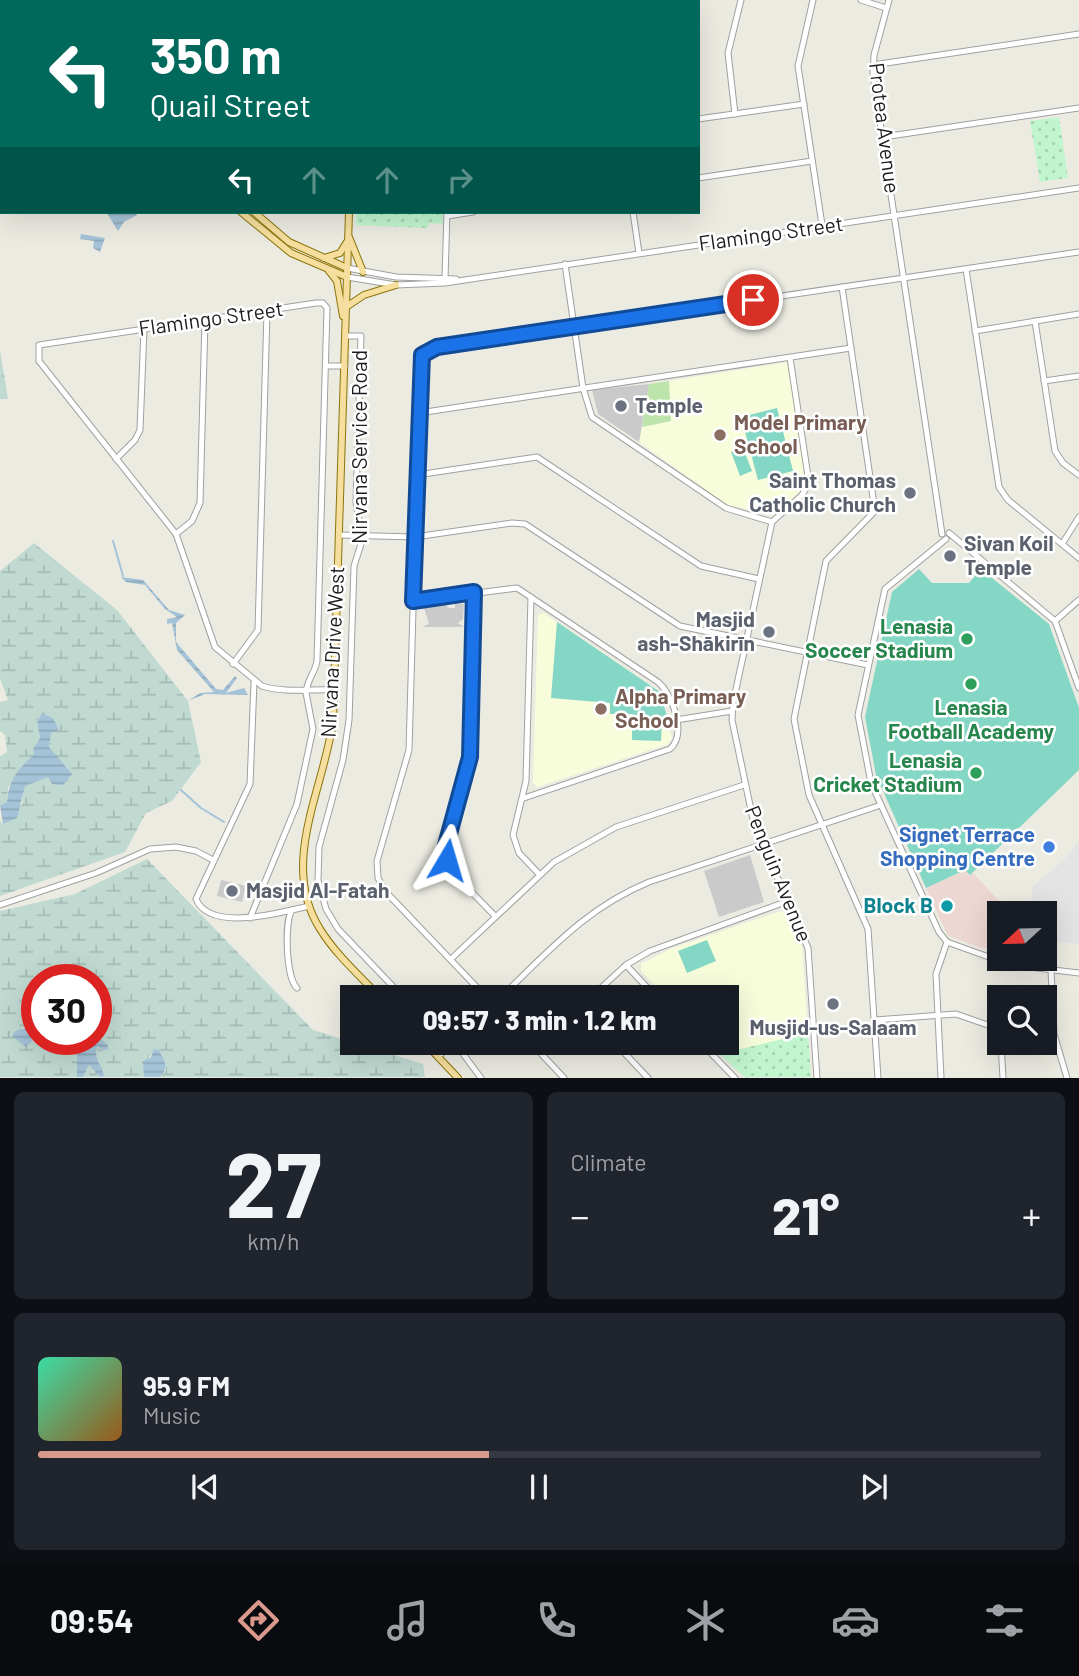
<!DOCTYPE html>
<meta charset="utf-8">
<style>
body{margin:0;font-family:Barlow,sans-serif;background:#20242c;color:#f1f3f6;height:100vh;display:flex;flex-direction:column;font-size:26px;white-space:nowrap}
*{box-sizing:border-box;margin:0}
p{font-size:23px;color:#9ea1a6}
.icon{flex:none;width:38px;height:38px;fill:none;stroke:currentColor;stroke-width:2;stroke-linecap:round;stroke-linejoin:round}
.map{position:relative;height:1078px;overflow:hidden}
.sheet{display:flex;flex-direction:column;gap:14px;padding:14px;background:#0d0f14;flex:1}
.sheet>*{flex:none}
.banner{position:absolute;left:0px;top:0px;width:700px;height:214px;box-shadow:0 7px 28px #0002;background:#00695c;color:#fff;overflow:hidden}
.needle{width:46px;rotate:248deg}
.fabs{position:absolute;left:987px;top:901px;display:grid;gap:14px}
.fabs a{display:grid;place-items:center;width:70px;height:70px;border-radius:0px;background:#171b24;box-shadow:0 7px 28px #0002;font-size:35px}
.speed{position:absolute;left:21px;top:964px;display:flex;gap:14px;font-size:35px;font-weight:700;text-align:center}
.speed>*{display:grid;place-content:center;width:91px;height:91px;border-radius:50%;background:#171b24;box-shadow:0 7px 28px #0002;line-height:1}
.speed .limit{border:10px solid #d22;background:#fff;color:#111}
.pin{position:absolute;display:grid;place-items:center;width:60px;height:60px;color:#fff;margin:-30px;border:4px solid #fff;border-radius:50%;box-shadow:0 2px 7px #0007}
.me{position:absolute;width:77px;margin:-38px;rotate:7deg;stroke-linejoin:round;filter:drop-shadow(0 0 5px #0008)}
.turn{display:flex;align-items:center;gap:24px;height:147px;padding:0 35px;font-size:32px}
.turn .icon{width:91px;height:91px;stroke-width:2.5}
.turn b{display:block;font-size:49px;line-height:60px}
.lanes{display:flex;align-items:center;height:66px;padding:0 35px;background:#0003;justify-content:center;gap:35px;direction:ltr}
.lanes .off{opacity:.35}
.big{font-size:52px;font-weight:800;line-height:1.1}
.sheet .tile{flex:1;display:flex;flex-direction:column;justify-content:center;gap:10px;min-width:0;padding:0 24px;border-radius:10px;background:#20242c}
.sheet .dial{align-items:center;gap:0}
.dial b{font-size:91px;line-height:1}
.song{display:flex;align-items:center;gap:21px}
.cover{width:84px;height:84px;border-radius:10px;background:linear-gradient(135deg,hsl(160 70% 55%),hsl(30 70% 35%))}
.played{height:7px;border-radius:4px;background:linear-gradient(90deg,#d9998d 45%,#363941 45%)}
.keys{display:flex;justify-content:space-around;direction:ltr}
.heat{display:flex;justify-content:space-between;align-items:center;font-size:38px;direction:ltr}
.sheet .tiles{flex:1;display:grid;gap:14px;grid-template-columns:1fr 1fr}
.tile:last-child{grid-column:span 2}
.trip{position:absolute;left:340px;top:985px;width:399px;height:70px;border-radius:0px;background:#171b24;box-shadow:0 7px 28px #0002;font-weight:800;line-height:70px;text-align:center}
.dock{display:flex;height:112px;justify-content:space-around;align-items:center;background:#090b0e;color:#9ea1a6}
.dock .icon{width:49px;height:49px}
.dock .on{color:#d9998d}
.dock b{font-size:32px;color:#f1f3f6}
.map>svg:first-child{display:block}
.commercial{fill:#edd7d2}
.education{fill:#f7fddb}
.religious{fill:#cacaca}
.grass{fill:#bde4aa}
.wetland{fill:url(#wetland-marsh)}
.park{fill:url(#park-dots)}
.pitch{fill:#84d7c5}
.parking{fill:#e4e4e4}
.water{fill:url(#water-rules)}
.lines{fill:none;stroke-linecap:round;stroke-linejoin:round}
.stream{stroke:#a5c3d8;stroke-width:2}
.minor-casing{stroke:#a0a0a0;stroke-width:7}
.major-casing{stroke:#8a7509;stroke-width:8}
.minor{stroke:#fff;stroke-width:5}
.major{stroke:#f5de9e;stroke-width:6}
.route-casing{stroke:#114b97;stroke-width:18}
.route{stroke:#1a73e8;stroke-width:12}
.worship-dot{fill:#6b7280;stroke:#fff;stroke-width:2.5}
.education-dot{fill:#8d6e63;stroke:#fff;stroke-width:2.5}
.leisure-dot{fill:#2e9e5b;stroke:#fff;stroke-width:2.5}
.shop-dot{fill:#3f7fe0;stroke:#fff;stroke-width:2.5}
.culture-dot{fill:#0f9aa8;stroke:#fff;stroke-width:2.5}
.labels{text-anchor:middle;stroke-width:5;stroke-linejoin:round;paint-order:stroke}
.street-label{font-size:21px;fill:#1c1c1c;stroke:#fff}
.worship-label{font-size:21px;font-weight:bold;fill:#5b616d;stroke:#fff;text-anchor:start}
.education-label{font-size:21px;font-weight:bold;fill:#785e54;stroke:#fff;text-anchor:start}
.leisure-label{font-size:21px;font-weight:bold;fill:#27864d;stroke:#fff;text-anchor:end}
.shop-label{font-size:21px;font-weight:bold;fill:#366cbe;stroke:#fff;text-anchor:end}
.culture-label{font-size:21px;font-weight:bold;fill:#0d838f;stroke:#fff;text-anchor:end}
</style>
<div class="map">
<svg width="1079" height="1078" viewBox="0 0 1079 1078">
<defs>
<pattern id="wetland-marsh" width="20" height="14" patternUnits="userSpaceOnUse" patternTransform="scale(1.75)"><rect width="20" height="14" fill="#c0dad2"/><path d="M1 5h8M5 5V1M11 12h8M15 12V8" fill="none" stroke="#a4bab4"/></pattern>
<pattern id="park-dots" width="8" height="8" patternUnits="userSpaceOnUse" patternTransform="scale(1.75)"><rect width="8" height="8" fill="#c0f5cd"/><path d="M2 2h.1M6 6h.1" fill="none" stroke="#a4d1af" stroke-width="1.8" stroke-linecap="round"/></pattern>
<pattern id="water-rules" width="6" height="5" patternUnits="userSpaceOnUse" patternTransform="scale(1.75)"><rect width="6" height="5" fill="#a5c3d8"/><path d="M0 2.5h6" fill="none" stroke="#8da7b9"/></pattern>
</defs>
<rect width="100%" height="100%" fill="#ecebe2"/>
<!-- commercial -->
<path class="commercial" d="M966,870l4,5 3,-2 28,30 -4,45h-15l-34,-12 -22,-48z"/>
<!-- education -->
<g class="education">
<path d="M498,0h173l-173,2z"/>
<path d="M788,362l20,122 -34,31 -47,-10 -88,-63 3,-15 29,-6 -2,-40z"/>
<path d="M544,613l116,79 12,46 -4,6 -130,43 -5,-4 5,-168z"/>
<path d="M781,911l6,3 15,33 6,86 -88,21 -10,-11h16v-45l-60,-1 -25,-26v-7l29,-15z"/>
</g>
<!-- religious -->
<g class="religious">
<path d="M649,384l-10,58 -41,-28 -6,-24z"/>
<path d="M444,603l5,5h6v-4h9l-1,15 -5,4 6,4h-42l7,-3 -5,-16z"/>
<path d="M750,855l14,47 -45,15 -15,-46z"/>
<path d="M221,880l25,6 -4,16 -25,-6z"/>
</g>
<!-- grass -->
<path class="grass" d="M669,381l2,40 -29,6 7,-43z"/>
<!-- wetland -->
<g class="wetland">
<path d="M0,350l8,49h-8z"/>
<path d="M34,543l83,67 71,91 13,61 -29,39 -26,12 -21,39 -125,44v-76l3,4 19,-20 2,-18 39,-19 -14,-20 4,-29 -11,-5 -5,9 3,16 -7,11 1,5 -26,33 -1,15 -7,3v-49l7,-4 -2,-17 -5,-4v-29l8,-2 -8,-22v-107z"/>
<path d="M147,859l166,171 110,34 2,13h-265l6,-7 -7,-20c-13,5 -15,15 -15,27h-61l6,-12 11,12 4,-5 -9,-10 2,-16 11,-1 -10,-7 -2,-58h-59v45l-15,3 11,13 4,-5v4h29l3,10 8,1v26h-77v-166l75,-17z"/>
</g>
<!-- park -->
<g class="park">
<path d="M1059,117l9,61 -28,4 -10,-61z"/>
<path d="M356,212h86l1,12 -14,-1 -1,5 -72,-3z"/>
<path d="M808,1033l3,44h-67l-24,-23z"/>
</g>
<!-- pitch -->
<g class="pitch">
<path d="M777,408l16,63 -35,9 -17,-63z"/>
<path d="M743,448l9,23 -12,5 -9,-24z"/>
<path d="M919,569l13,14h37l12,-14 68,55 30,84v62l-109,105 -5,-5 -39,18 -50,-113 -11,-58 27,-125z"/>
<path d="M557,622l103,70 8,28h-6l-1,21 -29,-1v-26h-22v-11l-59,-5z"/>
<path d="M707,940l9,21 -29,12 -9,-22z"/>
</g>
<!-- parking -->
<path class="parking" d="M1079,841v103l-34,-3v-27l-15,-1 3,-27 30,-25z"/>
<!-- water -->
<g class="water">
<path d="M136,212l1,3 -13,7 -6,9 -11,-18z"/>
<path d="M81,234l24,4 -5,14 -7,-4 1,-7 -14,-2z"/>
<path d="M121,577l22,3 26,30 16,5 -9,8v19l40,47 7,1 12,-14 2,2 -11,15 18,-5 4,7 -43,-1 -17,7 12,-8 14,-1 -37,-42 -5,-27 -5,1v-5l10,-2 -12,-8 -20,-24 -19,-3z"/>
<path d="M42,713l11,5 6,12 -8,3 -2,14 23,27 -9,11 -11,-1 -4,-7 -23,9 -8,32 -14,6 -3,-19 7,-3c2,-24 11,-32 27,-48l-1,-5 7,-11 -3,-16z"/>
<path d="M37,1025v11l-11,11 -14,-11 3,-5z"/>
<path d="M96,1027l2,10 10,8v4l-4,1 -7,-4c-4,16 6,18 7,30l-4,1 -11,-12 -6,12h-6v-25l-8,-2 -3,-10h30z"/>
<path d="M154,1049l5,1c5,11 11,17 1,27h-16l-1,-16 8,-4z"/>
</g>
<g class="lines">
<!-- stream -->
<g class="stream">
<path d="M113,541l10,35"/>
<path d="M181,790l20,18 23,14"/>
</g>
<defs>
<g id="minor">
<path d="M95,0l4,2"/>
<path d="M813,0l-15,66 24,159"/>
<path d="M861,0l25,8"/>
<path d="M889,0l-15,55 -1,20 69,459"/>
<path d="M127,2l1,-2"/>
<path d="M177,2v-2"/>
<path d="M312,2v-2"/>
<path d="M410,2v-2"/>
<path d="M493,2l1,-2"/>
<path d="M674,2l1,-2"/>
<path d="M873,65l206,-31"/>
<path d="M735,114l-7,-61 13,-53"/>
<path d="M698,119l106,-15"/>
<path d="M883,137l196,-29"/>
<path d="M698,178l114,-17"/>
<path d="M633,212l6,41"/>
<path d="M447,216l26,-4"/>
<path d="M565,264l18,124 9,29 134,91 46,14"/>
<path d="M347,268l49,9 60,2"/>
<path d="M966,269l33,218 9,13 71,58"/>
<path d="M347,277l49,8 49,-2 634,-95"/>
<path d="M445,279l2,-67"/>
<path d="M842,287l33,224 -49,50 -32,158 15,76 59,134 10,149"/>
<path d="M1035,321l20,130 8,12 16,12"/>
<path d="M975,331l104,-17"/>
<path d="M345,336h16l-5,166 6,39 -8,25 -5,154 -6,40 -24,87 -1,33 8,29 12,20 66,69"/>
<path d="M790,358l19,125 -7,12 -30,27 -39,181 -1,17 22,104 54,124 9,130"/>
<path d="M326,366h19"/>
<path d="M1044,381l35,-5"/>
<path d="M419,413l432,-65"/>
<path d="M116,459l19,-19 5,-10 4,-101"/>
<path d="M417,475l120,-18 164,109 58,13"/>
<path d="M949,533l106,88 24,67"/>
<path d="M176,534l16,-13 8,-18 5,-183"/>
<path d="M339,535l76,2 97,-14 13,1 155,102 188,39"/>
<path d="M946,539l-61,50 -27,126 13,68 68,149 8,10"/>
<path d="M1062,544l17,-27"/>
<path d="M474,592l-4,165 -25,96 8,20 42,43"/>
<path d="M531,597l-5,184 -13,54 6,18 19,20"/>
<path d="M413,601l104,-13 141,94c15,13 29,52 12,67l-146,49"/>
<path d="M1055,621l24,-21"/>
<path d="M233,664l25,-34 9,-319"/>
<path d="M254,682l-4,102 -54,115c14,34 87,13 113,7"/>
<path d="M676,720l56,-9"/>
<path d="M0,905l96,-32 54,-24 26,-2 20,4 17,9"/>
<path d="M292,910c-8,12 -6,68 5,78"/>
<path d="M250,918l47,-114 16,-75 -7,-36c1,-14 9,-20 11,-32l10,-353 -4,-5h-7l-277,42v16l137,173 39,113 47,39c22,7 49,3 72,4"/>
<path d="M947,942l64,23 68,8"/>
<path d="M451,959l103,-97 62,-35 128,-42"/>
<path d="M626,965l31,33"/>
<path d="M1051,970l3,64 13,44"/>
<path d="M487,998l-102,-107 -7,-13 -1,-17 32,-111 11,-385 3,-12 14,-6 642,-95"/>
<path d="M500,998c49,-47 86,-90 149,-116l232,-77"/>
<path d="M590,998l36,-33 24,-14 138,-50"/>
<path d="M875,1020l81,-6 43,15"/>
<path d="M455,1043l26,35"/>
<path d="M531,1043l33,35"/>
<path d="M615,1043l33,35"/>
<path d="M701,1043l34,35"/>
<path d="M1001,1043l2,35"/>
<path d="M438,1057l15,-14"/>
<path d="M941,1078l-5,-104 11,-32"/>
</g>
<g id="major">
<path d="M353,2v-2"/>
<path d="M0,12h2"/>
<path d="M241,212l50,41 56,24"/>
<path d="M254,212l35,30 58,26"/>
<path d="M349,212l-16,509c-9,68 -54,143 -13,208 16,26 40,47 61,69"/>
<path d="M349,237l14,35"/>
<path d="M324,258l16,-5 7,-11"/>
<path d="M329,271l8,10 6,35"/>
<path d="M346,307l18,-12 32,-10"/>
<path d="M425,1043l33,35"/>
</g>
</defs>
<!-- minor casing -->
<use href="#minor" class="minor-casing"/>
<!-- major casing -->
<use href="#major" class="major-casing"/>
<!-- minor -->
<use href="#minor" class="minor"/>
<!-- major -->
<use href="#major" class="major"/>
</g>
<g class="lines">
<defs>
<path id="route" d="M447,860l-1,-15 24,-88 4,-165 -61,9 9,-246 15,-8 316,-47"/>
</defs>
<!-- route casing -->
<use href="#route" class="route-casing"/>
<!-- route -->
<use href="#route" class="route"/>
</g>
<!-- markers -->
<g class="worship-dot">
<circle cx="621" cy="406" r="7"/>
<circle cx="910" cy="493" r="7"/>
<circle cx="950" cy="556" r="7"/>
<circle cx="769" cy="632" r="7"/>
<circle cx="232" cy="891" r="7"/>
<circle cx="833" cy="1004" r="7"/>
</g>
<g class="education-dot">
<circle cx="720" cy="435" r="7"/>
<circle cx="601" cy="709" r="7"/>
</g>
<g class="leisure-dot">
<circle cx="967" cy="639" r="7"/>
<circle cx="971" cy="684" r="7"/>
<circle cx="976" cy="773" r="7"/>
</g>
<circle class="shop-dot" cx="1049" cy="847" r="7"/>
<circle class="culture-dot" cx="947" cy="906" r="7"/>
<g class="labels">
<!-- street labels -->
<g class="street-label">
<text transform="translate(884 128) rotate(83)" y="7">Protea Avenue</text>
<text transform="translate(771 234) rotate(-8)" y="7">Flamingo Street</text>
<text transform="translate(211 319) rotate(-8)" y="7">Flamingo Street</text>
<text transform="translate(360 447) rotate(-90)" y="7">Nirvana Service Road</text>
<text transform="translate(333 652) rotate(-87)" y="7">Nirvana Drive West</text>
<text transform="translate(778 874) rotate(68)" y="7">Penguin Avenue</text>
</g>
<!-- worship labels -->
<g class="worship-label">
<text x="635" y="413">Temple</text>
<text x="896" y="488" text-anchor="end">Saint Thomas<tspan x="896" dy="24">Catholic Church</tspan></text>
<text x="964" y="551">Sivan Koil<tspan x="964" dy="24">Temple</tspan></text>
<text x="755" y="627" text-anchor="end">Masjid<tspan x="755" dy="24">ash-Shākirīn</tspan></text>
<text x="246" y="898">Masjid Al-Fatah</text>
<text x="833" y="1035" text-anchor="middle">Musjid-us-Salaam</text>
</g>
<!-- education labels -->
<g class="education-label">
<text x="734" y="430">Model Primary<tspan x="734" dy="24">School</tspan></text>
<text x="615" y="704">Alpha Primary<tspan x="615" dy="24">School</tspan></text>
</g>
<!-- leisure labels -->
<g class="leisure-label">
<text x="953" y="634">Lenasia<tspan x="953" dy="24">Soccer Stadium</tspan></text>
<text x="971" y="715" text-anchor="middle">Lenasia<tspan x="971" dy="24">Football Academy</tspan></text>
<text x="962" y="768">Lenasia<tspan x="962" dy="24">Cricket Stadium</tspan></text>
</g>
<!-- shop labels -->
<g class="shop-label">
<text x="1035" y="842">Signet Terrace<tspan x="1035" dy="24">Shopping Centre</tspan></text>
</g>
<!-- culture labels -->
<g class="culture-label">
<text x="933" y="913">Block B</text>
</g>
</g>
</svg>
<div class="fabs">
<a><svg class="needle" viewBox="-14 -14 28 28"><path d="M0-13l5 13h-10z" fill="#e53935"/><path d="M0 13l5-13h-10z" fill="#9ea1a6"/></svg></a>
<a><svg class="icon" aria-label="search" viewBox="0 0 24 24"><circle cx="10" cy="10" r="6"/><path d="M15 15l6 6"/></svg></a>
</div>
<div class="speed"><div class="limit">30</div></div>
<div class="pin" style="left:753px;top:300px;background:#d93025"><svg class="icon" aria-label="arrive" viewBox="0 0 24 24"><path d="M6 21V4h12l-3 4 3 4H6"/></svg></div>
<svg class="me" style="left:447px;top:860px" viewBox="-20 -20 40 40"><path d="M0-17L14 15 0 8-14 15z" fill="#1a73e8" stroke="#fff" stroke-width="4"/></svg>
<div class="trip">09:57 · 3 min · 1.2 km</div>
<div class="banner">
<div class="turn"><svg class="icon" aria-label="left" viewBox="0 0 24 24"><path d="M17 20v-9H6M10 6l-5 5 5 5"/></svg><div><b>350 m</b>Quail Street</div></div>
<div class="lanes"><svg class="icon" aria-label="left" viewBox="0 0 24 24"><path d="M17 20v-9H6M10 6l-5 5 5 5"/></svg><svg class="icon off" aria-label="ahead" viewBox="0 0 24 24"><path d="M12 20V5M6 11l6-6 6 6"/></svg><svg class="icon off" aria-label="ahead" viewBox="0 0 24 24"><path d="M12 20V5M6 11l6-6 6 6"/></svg><svg class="icon off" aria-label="right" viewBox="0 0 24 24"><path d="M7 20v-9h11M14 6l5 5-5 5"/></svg></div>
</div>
</div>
<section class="sheet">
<div class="tiles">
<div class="tile dial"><b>27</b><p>km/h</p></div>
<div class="tile"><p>Climate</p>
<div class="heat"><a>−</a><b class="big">21°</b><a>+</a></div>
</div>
<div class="tile">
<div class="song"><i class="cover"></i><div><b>95.9 FM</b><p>Music</p></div></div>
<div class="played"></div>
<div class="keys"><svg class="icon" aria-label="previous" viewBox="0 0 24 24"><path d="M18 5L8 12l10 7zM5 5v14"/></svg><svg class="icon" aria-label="pause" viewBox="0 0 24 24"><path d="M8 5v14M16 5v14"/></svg><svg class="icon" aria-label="next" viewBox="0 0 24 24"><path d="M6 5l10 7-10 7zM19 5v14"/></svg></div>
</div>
</div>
</section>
<nav class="dock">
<b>09:54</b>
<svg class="icon on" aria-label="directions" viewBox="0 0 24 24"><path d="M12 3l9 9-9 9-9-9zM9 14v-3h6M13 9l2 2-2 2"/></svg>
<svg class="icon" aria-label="music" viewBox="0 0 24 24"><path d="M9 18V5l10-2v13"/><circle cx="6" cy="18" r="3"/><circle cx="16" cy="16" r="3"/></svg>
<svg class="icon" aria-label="phone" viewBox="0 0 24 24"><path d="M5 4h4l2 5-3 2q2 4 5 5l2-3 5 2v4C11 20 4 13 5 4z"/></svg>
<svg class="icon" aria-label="climate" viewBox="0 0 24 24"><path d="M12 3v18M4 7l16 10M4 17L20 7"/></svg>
<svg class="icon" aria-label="car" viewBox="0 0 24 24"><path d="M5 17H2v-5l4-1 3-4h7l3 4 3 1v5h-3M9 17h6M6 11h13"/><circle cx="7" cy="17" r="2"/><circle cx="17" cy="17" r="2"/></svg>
<svg class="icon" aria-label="filters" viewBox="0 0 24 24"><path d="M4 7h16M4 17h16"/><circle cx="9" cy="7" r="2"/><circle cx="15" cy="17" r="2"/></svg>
</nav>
